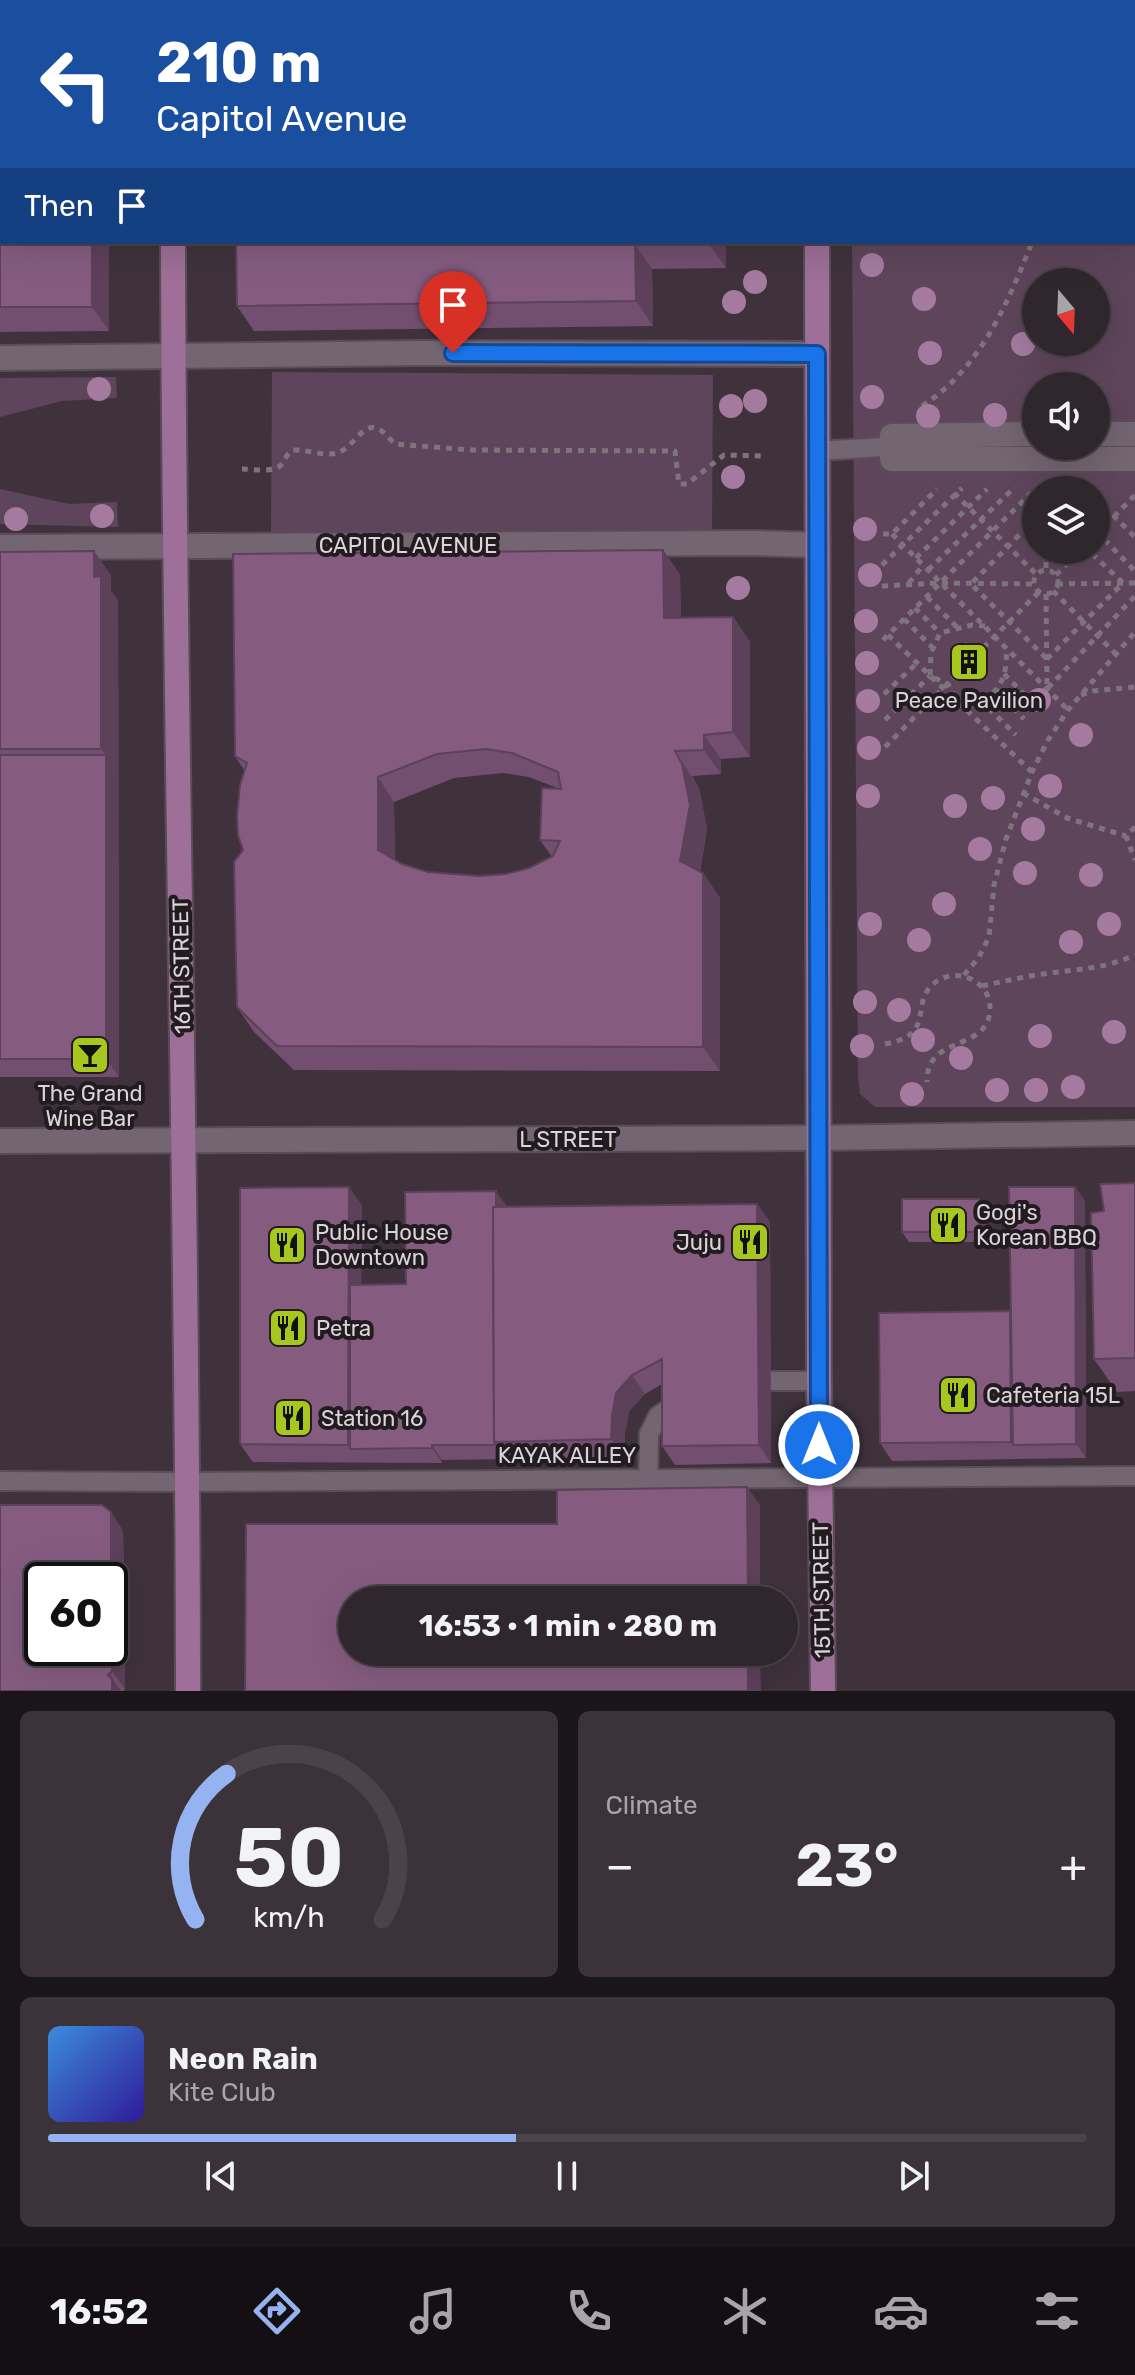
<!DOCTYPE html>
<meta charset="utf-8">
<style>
body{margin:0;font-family:Rubik,sans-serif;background:#3b323a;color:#f1f3f6;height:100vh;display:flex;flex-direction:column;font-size:30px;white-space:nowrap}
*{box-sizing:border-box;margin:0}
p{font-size:26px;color:#a7a5aa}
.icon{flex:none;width:44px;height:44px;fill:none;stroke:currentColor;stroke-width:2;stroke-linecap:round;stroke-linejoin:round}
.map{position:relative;height:1691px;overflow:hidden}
.sheet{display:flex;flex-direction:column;gap:20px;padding:20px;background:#1a1519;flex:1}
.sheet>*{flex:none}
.hud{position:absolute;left:0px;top:0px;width:1136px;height:244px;box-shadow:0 8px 32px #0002,0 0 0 2px #4a434a;background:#1a4fa0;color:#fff;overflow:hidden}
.needle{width:52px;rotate:161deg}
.controls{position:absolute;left:1022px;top:268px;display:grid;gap:16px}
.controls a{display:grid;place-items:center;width:88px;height:88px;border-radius:50%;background:#2f262e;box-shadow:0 8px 32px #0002,0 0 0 2px #4a434a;font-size:40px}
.speed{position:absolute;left:24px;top:1562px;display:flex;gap:16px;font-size:40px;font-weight:700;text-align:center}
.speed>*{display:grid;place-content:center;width:104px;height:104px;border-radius:50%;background:#2f262e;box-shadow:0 8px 32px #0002,0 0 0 2px #4a434a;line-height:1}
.speed .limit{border:4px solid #111;border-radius:12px;background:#fff;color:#111}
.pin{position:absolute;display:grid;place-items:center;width:68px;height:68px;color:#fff;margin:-82px -34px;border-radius:50% 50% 50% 0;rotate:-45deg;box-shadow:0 0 8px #0007}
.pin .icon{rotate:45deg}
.me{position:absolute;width:88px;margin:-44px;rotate:0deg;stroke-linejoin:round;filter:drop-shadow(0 0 6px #0008)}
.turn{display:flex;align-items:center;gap:28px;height:168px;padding:0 24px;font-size:36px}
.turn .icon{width:104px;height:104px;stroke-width:2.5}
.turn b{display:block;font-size:56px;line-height:68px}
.then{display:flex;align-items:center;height:76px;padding:0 24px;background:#0003;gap:16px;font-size:30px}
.big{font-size:60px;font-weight:700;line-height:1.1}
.sheet .tile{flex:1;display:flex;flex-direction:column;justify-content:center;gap:12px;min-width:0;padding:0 28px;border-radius:12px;background:#3b323a}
.sheet .dial{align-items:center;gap:0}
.dial svg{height:208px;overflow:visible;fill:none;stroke:#4a434a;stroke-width:7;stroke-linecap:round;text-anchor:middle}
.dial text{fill:#f1f3f6;stroke:none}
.song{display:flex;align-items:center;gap:24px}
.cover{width:96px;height:96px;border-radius:12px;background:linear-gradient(135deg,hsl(210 70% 55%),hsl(250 70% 35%))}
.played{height:8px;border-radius:4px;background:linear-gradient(90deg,#95b2f1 45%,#4a434a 45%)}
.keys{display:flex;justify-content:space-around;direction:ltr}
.heat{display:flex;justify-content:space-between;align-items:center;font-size:44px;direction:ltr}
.sheet .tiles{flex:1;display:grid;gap:20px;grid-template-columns:1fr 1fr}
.tile:last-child{grid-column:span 2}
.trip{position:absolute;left:338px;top:1586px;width:460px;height:80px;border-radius:40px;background:#2f262e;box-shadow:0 8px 32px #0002,0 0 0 2px #4a434a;font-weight:700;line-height:80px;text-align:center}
.menu{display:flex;height:128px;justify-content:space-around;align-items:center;background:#130f12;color:#a7a5aa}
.menu .icon{width:56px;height:56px}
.menu .selected{color:#95b2f1}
.menu b{font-size:36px;color:#f1f3f6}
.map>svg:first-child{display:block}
.green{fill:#5e455b;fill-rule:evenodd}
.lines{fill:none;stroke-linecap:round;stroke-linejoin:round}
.lane-casing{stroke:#594e57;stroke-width:22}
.street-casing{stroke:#594e57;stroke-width:28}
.secondary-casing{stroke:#594e57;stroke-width:28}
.primary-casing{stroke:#594e57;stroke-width:28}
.path{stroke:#7f747d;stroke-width:5;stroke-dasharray:6 6;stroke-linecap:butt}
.lane{stroke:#736571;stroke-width:18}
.street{stroke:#736571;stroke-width:24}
.secondary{stroke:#736571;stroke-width:24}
.primary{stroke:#9e6f98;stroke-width:24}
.tree{fill:#a47b9f}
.wall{fill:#724f6e;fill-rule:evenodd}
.shaded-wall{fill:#5d405a}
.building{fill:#855c80;stroke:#5d405a;stroke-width:2;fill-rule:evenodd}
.route-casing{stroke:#114b97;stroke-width:20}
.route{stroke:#1a73e8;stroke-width:14}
.labels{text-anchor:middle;stroke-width:8;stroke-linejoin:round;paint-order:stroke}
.street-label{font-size:22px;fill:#dbd3da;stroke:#221c21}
.poi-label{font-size:22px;fill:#dbd3da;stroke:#221c21;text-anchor:start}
</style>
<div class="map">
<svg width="1135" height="1691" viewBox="0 0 1135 1691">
<rect width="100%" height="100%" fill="#3f323d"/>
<!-- green -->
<g class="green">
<path d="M850,0h285v1107h-260l-15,-13 -2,-17 -6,-835h282v-240h-283zM1036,282h60v60h-60zM1036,386h60v60h-60zM1036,490h60v60h-60z"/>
<path d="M272,372l441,3 -1,159 -441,-2z"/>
<path d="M116,377l1,21 -55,3 -62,16v-39z"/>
<path d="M0,489l69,15 48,-2 1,25 -118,-3z"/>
</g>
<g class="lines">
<defs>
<g id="lane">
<path d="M591,0v2"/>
<path d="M0,59h2"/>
<path d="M0,99h2"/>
<path d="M817,451l66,-4"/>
<path d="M771,1381h48"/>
<path d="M648,1479l1,-45 9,-18 16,-11"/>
<path d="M0,1481l188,1 947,-6"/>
</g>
<g id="street">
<path d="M1036,434l-144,2v23h243"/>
<path d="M1096,434h39"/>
</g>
<g id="secondary">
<path d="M0,358l422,-5 395,1"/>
<path d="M0,547l755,-4 62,2"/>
<path d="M0,1141l819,-3 316,-5"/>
</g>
<g id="primary">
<path d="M816,0v2"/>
<path d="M174,2v-2"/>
<path d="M173,242c1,483 15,966 15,1449"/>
<path d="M817,242l2,1139 4,310"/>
</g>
</defs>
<!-- lane casing -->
<use href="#lane" class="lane-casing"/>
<!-- street casing -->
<use href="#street" class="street-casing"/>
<!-- secondary casing -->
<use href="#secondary" class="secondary-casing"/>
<!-- primary casing -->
<use href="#primary" class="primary-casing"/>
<!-- path -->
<g class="path">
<path d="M1025,0l1,2"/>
<path d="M1134,87h1"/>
<path d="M1134,168h1"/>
<path d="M922,406c58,-37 86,-103 110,-164"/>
<path d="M242,469c11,0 32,4 39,-4 5,-6 5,-11 12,-15 17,-1 36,10 52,-1 9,-6 19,-25 31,-21 8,2 13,12 20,16l74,6 205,1 4,33h8l37,-29 41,1"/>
<path d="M954,493l82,81"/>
<path d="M1096,498l39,39"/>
<path d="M1036,518l-65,66 76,75"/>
<path d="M1096,531l39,40"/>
<path d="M883,534h9l45,-45"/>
<path d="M892,534l176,176"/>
<path d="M1097,534l38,-39"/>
<path d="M1046,550v20"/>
<path d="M916,558l71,-69"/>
<path d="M882,565l80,-77"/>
<circle cx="1046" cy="582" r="12"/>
<path d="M928,570l87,-83"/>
<path d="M1056,575l25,-25"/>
<path d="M909,583l14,-18"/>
<path d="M1057,584l78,-1"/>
<path d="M882,586l59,-3 93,1"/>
<path d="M1053,591l63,63"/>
<path d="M1046,594l1,94"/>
<path d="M927,597l30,30"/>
<path d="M915,608l25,25"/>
<path d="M904,619l28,28"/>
<path d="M985,626l-13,-1 -32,8 -9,20 -1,23 18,8 9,17c36,5 52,-18 49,-53"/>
<path d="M888,635l57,55"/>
<path d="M883,640l154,-153"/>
<path d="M975,656l64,-64"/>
<path d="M1047,659l76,-76 -35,-33"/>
<path d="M1004,674l27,27"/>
<path d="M1048,688l87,-92"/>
<path d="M997,690l27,29"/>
<path d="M884,694l33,-31"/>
<path d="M1081,695l12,-4 42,-4"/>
<path d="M980,700l36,35"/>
<path d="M958,702l74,70"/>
<path d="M885,720l45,-44"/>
<path d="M885,747l80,-81"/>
<path d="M1023,793l44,25 59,18"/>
<path d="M1135,827l-9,9 9,24"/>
<path d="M964,975l15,-18 10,-20 5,-52 12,-46 26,-67 16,-32 20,-30 67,-78"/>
<path d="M982,986c23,-5 45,-10 68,-13 30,-4 57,-5 85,-18"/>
<path d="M885,1044c50,-9 26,-37 46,-58 25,-25 69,-2 57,34 -11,30 -62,18 -61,62"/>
</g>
<!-- lane -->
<use href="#lane" class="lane"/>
<!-- street -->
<use href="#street" class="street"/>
<!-- secondary -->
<use href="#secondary" class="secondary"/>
<!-- primary -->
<use href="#primary" class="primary"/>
</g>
<!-- trees -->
<g class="tree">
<circle cx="872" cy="265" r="12"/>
<circle cx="755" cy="282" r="12"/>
<circle cx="924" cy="299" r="12"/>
<circle cx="734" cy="302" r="12"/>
<circle cx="1023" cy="344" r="12"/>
<circle cx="930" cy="353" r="12"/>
<circle cx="99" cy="389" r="12"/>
<circle cx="872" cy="397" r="12"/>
<circle cx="755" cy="401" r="12"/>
<circle cx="731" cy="406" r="12"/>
<circle cx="995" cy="415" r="12"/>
<circle cx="928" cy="416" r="12"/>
<circle cx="733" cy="477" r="12"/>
<circle cx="102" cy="516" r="12"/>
<circle cx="16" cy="519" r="12"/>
<circle cx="865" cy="529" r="12"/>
<circle cx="870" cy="575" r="12"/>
<circle cx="738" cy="588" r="12"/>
<circle cx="866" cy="621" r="12"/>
<circle cx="867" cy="663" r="12"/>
<circle cx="1039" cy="700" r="12"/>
<circle cx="868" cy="701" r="12"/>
<circle cx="1081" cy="735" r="12"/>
<circle cx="869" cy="748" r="12"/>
<circle cx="1050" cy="786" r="12"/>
<circle cx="868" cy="796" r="12"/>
<circle cx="993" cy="798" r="12"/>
<circle cx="955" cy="806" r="12"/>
<circle cx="1033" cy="829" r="12"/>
<circle cx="980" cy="849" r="12"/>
<circle cx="1025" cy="873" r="12"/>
<circle cx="1091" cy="875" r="12"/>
<circle cx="944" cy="904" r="12"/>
<circle cx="870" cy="924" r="12"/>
<circle cx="1109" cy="924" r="12"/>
<circle cx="919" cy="940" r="12"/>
<circle cx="1071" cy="942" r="12"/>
<circle cx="865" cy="1002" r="12"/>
<circle cx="899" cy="1010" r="12"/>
<circle cx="1114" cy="1032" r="12"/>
<circle cx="1040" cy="1036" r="12"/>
<circle cx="923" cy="1040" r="12"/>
<circle cx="862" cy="1046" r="12"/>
<circle cx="961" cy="1058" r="12"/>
<circle cx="1073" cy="1087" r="12"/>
<circle cx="997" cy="1090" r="12"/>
<circle cx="1036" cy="1090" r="12"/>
<circle cx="912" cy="1094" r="12"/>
</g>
<!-- wall -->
<g class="wall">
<path d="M627,0h129v2h-127z"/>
<path d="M0,110l109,132v89l-109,1z"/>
<path d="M236,242h490v26l-74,1 1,57 -399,5 -17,-25z"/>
<path d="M0,552l111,23v16l7,9 1,477h-119z"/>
<path d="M680,574l1,44 52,-1 17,25v115l-29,2v15l-29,2 7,12 8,41 -7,43 3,1 17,25v173l-426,-1 -40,-38 -17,-25 7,-237 -9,-14zM503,773l26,4 28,11 -17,52 12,17 -23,11 -23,6 -27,2 -51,-4 -26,-8 -7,-4 -1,-58 60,-24z"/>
<path d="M949,657l34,1 4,5 -17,17z"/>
<path d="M1135,1183v208l-18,1 -23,-33z"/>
<path d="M1075,1187l10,14 1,257 -194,3 -12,-18 131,-130z"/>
<path d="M757,1204l13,18 1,241 -96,2 -13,-19v-62l-17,10 -16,17 -4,22 -1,24 -182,3v3l-189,-1 -13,-18 122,-239 -1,80 45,-1 100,-79v1z"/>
<path d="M986,1208v34h-77l-7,-10z"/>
<path d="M111,1512l12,19 1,47 -4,3 4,5v47l-4,3 4,6 1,47 -2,2h-123zM110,1580v68h-68z"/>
</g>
<!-- shaded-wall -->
<g class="shaded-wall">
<rect x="534" y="0" width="17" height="2"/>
<path d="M92,242h17v89l-17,-24z"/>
<path d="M709,242h17v26l-17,-24z"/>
<path d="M635,244l17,25 1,57 -17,-25z"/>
<path d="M663,550l17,24 1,68 -17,-24z"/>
<path d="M94,551l17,24v16l7,9 1,477 -13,-18v-304l-5,-6 -7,-172z"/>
<path d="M733,617l17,25v115l-17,-25z"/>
<path d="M704,735l17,24v15l-17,-24z"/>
<path d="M675,751l24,37 8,41 -10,56 -17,-24z"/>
<path d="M378,777l16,25 1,73 -17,-25z"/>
<path d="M703,873l17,25v173l-17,-24z"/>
<path d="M349,1187l13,18 -2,244h-10l-2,-4z"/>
<path d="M1075,1187l10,14 1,257 -10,-14z"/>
<path d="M496,1191l10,14v236h-9z"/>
<path d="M979,1199l7,9v34l-7,-10z"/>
<path d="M757,1204l13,18 1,241 -12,-18z"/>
<path d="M1010,1311l13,18 -10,116 -2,-3z"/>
<path d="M632,1375l13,19 -16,17 -4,22 -1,24 -13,-18 1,-24 4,-22z"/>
<path d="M432,1445l10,15v3l-10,-15z"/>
<path d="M747,1487l13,18v95h-12z"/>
<path d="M111,1512l12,19 1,47 -13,-18z"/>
<path d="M111,1568l13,18v47l-12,-18z"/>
<path d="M112,1624l12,18 1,47 -13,-18z"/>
<path d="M748,1652h12l1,39h-13z"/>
<path d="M112,1679l9,12h-9z"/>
</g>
<!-- building -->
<g class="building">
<rect x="230" y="0" width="304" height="2"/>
<path d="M0,110h2v132h90v65h-92z"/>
<path d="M236,242h473v2h-74l1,57 -399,5z"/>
<path d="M663,550l1,68 69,-1v115l-29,3v15l-29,1 7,13 8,41 -10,56 23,12v174l-426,-1 -40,-39 -3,-145 9,-12 -5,-15 -1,-19 3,-31 7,-22 -12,-7 -2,-202zM486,749l26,4 46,19 3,17 -19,-1 -2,52 20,1 -7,15 -24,12 -23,6 -27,2 -51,-4 -26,-8 -24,-14v-73l59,-23z"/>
<path d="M94,551v26l7,-1v173h-101v-197z"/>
<path d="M966,640l17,18 -17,17 -17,-18z"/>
<rect x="0" y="755" width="106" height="304"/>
<path d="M1135,1183v175l-41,1 -3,-146 13,-2 -4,-27z"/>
<path d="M349,1187l-1,258 -108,-1v-256z"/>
<path d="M1009,1187h66l1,257 -63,1z"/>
<path d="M496,1191v16h-3l1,235 3,3h-65v3l-82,1v-164l56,-1 -1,-92z"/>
<rect x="902" y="1199" width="77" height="33"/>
<path d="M757,1204l2,241 -97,1v-87l-30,16 -16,18 -4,22 -1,24 -117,3 -1,-235z"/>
<path d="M1010,1311l1,131 -131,1 -1,-130z"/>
<path d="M747,1487l1,113h-396v52h396v39h-503l1,-167h311v-34z"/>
<path d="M0,1505h102l9,7v48l-4,3 4,5 1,47 -2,1v-36h-68v68h68v-26l2,2v47l-4,4 4,4v12h-112z"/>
</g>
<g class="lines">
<defs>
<path id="route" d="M453,353l364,1 2,1091"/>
</defs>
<!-- route casing -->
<use href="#route" class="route-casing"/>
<!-- route -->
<use href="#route" class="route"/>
</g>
<!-- icons -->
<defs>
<symbol id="building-square" viewBox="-11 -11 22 22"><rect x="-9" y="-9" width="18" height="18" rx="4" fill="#a7c71e" stroke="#221c21"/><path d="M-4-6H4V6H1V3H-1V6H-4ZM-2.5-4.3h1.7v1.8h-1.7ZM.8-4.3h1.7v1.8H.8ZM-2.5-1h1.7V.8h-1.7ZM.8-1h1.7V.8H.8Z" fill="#111"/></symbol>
<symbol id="bar-square" viewBox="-11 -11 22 22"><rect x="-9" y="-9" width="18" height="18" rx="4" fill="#a7c71e" stroke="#221c21"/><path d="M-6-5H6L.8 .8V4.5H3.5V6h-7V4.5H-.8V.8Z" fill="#111"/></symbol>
<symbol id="restaurant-square" viewBox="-11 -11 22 22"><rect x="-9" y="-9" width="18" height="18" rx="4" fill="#a7c71e" stroke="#221c21"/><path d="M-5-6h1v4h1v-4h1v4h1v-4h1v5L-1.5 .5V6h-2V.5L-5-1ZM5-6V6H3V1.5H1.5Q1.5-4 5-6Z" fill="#111"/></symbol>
</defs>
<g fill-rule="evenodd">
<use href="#building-square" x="947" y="640" width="44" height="44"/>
<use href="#bar-square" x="68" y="1033" width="44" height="44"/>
<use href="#restaurant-square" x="926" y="1203" width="44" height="44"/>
<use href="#restaurant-square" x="728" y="1220" width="44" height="44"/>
<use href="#restaurant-square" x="265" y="1223" width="44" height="44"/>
<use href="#restaurant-square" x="266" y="1306" width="44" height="44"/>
<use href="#restaurant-square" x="936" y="1373" width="44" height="44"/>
<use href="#restaurant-square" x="271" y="1396" width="44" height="44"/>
</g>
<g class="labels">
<!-- street labels -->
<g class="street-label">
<text x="408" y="553">CAPITOL AVENUE</text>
<text transform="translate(181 966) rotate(-91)" y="8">16TH STREET</text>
<text x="568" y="1147">L STREET</text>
<text x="567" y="1463">KAYAK ALLEY</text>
<text transform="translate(821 1590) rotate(-91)" y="8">15TH STREET</text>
</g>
<!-- poi labels -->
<g class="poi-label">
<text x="969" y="708" text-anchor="middle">Peace Pavilion</text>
<text x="90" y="1101" text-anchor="middle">The Grand<tspan x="90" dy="25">Wine Bar</tspan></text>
<text x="976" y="1220">Gogi's<tspan x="976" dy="25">Korean BBQ</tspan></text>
<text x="315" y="1240">Public House<tspan x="315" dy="25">Downtown</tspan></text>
<text x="722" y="1250" text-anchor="end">Juju</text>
<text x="316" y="1336">Petra</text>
<text x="986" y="1403">Cafeteria 15L</text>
<text x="321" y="1426">Station 16</text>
</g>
</g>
</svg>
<div class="controls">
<a><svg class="needle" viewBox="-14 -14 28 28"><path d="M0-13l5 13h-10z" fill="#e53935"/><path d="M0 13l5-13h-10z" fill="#a7a5aa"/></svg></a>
<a><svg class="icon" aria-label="sound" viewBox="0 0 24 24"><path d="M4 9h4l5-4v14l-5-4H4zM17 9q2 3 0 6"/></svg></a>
<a><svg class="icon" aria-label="layers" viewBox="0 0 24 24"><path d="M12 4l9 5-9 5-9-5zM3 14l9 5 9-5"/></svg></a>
</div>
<div class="speed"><div class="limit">60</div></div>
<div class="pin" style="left:453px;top:353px;background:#d93025"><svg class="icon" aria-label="arrive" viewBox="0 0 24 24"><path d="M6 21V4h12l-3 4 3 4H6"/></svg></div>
<svg class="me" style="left:819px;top:1445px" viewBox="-20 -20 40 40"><circle r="17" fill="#1a73e8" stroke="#fff" stroke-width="3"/><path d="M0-11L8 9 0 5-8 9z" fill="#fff"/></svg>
<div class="trip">16:53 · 1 min · 280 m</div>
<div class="hud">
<div class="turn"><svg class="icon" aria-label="left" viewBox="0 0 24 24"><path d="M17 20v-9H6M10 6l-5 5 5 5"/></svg><div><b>210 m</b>Capitol Avenue</div></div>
<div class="then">Then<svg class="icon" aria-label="arrive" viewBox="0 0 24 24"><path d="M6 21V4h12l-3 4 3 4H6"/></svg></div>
</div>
</div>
<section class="sheet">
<div class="tiles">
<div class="tile dial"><svg viewBox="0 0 100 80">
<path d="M14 69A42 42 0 1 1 86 69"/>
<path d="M14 69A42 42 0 0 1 26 13" stroke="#95b2f1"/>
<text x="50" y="56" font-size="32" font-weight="700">50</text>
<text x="50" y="72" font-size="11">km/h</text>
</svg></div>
<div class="tile"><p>Climate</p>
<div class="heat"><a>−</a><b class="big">23°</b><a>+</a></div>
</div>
<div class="tile">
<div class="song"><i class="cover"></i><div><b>Neon Rain</b><p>Kite Club</p></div></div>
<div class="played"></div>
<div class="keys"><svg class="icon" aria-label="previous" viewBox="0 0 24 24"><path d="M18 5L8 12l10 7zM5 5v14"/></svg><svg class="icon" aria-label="pause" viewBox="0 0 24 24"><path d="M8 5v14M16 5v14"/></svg><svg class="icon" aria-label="next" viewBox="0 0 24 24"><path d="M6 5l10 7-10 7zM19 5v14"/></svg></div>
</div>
</div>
</section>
<nav class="menu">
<b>16:52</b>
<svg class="icon selected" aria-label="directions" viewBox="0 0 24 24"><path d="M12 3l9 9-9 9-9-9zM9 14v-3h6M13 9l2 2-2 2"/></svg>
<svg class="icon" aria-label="music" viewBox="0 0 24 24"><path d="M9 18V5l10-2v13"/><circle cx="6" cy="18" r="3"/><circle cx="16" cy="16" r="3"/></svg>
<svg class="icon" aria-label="phone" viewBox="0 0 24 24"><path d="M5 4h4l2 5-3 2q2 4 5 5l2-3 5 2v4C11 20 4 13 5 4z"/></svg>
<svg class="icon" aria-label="climate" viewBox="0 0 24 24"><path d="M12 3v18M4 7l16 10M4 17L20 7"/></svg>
<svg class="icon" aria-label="car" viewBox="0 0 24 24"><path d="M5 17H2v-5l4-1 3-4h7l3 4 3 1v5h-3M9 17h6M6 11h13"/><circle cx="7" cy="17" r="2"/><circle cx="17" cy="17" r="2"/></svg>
<svg class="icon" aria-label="filters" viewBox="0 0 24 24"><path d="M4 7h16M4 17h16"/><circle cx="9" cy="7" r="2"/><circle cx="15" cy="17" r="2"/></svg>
</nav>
